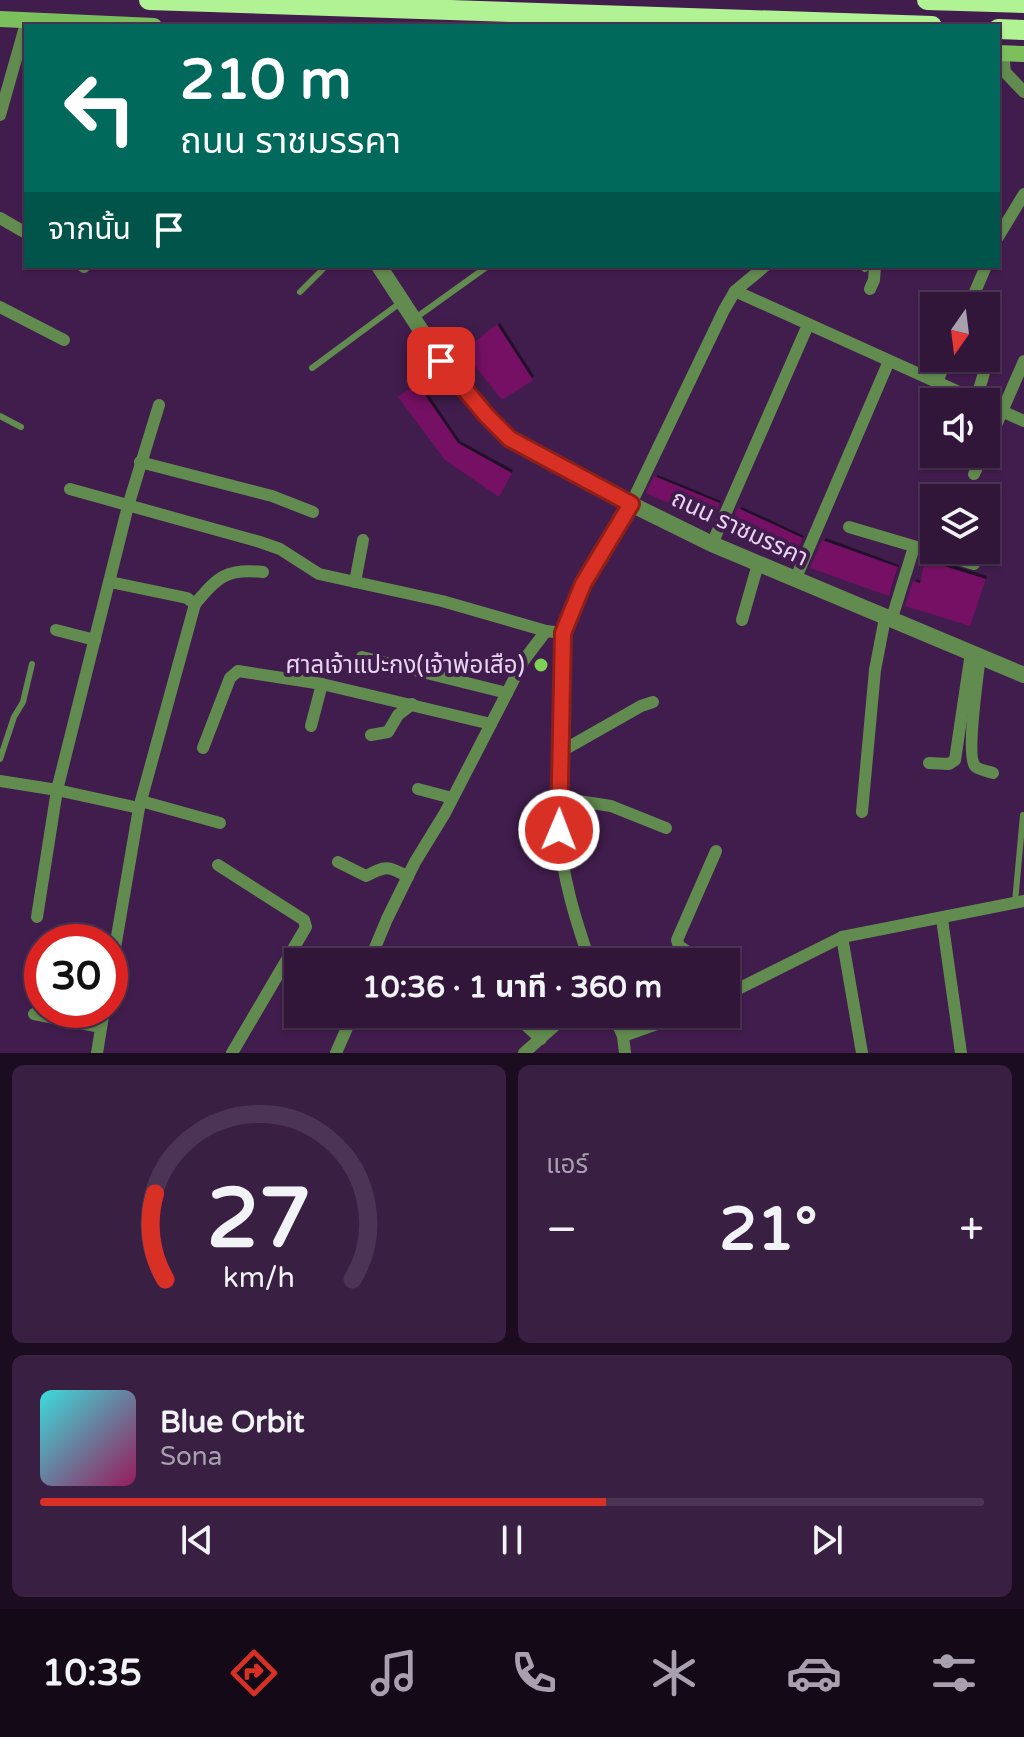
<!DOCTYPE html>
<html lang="th">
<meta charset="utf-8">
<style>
body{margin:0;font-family:"Varela Round","Noto Sans Thai",sans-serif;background:#391f42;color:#f1f3f6;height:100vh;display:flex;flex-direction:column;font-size:30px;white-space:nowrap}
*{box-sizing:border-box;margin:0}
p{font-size:26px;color:#a89faf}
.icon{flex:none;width:44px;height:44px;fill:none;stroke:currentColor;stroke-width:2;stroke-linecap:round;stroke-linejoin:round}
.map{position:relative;height:1053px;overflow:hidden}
.drawer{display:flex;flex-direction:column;gap:12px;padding:12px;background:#1b0c20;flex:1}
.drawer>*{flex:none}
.hud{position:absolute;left:24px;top:24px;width:976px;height:244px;border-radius:0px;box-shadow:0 2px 6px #0004,0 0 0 2px #4c3554;background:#00695c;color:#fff;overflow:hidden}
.needle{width:52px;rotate:194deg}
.tools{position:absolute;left:920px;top:292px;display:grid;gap:16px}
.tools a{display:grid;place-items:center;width:80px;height:80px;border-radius:0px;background:#31163a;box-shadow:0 2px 6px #0004,0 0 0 2px #4c3554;font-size:40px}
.speed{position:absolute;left:24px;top:924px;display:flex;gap:16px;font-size:40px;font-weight:700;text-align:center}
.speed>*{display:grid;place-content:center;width:104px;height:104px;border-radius:50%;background:#31163a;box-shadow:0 2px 6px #0004,0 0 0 2px #4c3554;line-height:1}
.speed .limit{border:12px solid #d22;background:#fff;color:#111}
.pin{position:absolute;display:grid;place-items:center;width:68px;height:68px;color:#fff;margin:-34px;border-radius:16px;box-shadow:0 4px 12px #0006}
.me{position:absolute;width:88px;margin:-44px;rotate:1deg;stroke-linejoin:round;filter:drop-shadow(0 0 6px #0008)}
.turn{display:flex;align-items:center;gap:28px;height:168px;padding:0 24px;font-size:36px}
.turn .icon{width:104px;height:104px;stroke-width:2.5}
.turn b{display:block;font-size:56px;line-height:68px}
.then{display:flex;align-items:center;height:76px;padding:0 24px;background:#0003;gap:16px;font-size:30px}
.big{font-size:60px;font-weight:700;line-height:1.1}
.drawer .tile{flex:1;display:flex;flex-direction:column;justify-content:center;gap:12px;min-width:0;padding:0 28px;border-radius:12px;background:#391f42}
.drawer .dial{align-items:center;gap:0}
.dial svg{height:208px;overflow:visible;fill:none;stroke:#4c3554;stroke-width:7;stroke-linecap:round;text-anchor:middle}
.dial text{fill:#f1f3f6;stroke:none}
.song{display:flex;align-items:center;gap:24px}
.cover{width:96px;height:96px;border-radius:12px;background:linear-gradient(135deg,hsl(180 70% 55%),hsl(330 70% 35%))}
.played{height:8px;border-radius:4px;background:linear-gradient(90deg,#d93025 60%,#4c3554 60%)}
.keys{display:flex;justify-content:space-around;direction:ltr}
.heat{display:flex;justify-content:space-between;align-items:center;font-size:44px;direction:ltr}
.drawer .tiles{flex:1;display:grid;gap:12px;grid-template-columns:1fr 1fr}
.tile:last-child{grid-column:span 2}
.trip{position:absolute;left:284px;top:948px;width:456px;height:80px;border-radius:0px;background:#31163a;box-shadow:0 2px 6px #0004,0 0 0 2px #4c3554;font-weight:700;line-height:80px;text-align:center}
.dock{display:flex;height:128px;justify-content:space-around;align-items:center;background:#140917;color:#a89faf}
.dock .icon{width:56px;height:56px}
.dock .on{color:#d93025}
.dock b{font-size:36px;color:#f1f3f6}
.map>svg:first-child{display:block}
.shadow{fill:#0007}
.building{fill:#751064}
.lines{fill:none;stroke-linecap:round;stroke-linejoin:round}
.service{stroke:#628b4f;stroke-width:6}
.minor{stroke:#628b4f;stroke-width:12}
.tertiary{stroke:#628b4f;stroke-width:16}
.secondary{stroke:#7cc05d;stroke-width:16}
.trunk{stroke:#b1f294;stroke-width:20}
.route-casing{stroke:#8d1f18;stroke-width:20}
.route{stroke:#d93025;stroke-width:14}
.poi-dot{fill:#7dd154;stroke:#411d4d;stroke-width:3}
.labels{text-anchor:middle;stroke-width:8;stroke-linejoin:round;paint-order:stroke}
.street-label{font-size:24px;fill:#e9d4f2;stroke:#411d4d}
.poi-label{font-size:24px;fill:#e9d4f2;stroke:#411d4d;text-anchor:end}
</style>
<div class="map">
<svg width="1024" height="1053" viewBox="0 0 1024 1053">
<rect width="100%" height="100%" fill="#411d4d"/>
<!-- shadow -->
<g class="shadow">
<path d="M500,323l34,53 -2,2 -67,-26z"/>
<path d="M420,382l40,59 53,29 -12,22 -98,-97z"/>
<path d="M658,475l63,26 -8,17 -57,-41z"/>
<path d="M742,507l62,29 -7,17 -58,-43z"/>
<path d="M826,538l73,27 -8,26 -2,3 -65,-53z"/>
<path d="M929,558l58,18 -17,47 -55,-41 2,-3 5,2z"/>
</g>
<!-- building -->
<g class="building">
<path d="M497,324l36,56 -31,20 -39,-49z"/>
<path d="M417,383l41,60 54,30 -13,24 -54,-37 -47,-63z"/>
<path d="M654,476l66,27 -8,20 -66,-30z"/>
<path d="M738,508l65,30 -8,20 -67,-29z"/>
<path d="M822,540l76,27 -9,29 -79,-28z"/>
<path d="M925,560l61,19 -16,47 -65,-20 8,-25 7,2z"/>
</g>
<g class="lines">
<!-- service -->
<g class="service">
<path d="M861,266l4,3"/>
<path d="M300,292l26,-26"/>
<path d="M414,319l74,-53"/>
<path d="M312,368l88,-65"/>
<path d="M0,416l21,11"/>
<path d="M0,759l14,-42 9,-15 9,-38"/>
<path d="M1015,902l8,-87"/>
</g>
<!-- minor -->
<g class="minor">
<path d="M1003,53l2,19 19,20"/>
<path d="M0,115l27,-95"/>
<path d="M0,218l26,15"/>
<path d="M998,237l26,-43"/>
<path d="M83,266l1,1"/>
<path d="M870,289l4,-9 1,-14"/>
<path d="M735,291l246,111"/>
<path d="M969,306l17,-40"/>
<path d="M0,307l64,33"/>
<path d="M937,382l10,-24"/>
<path d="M976,400l20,-68"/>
<path d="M986,404l38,17"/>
<path d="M986,448l38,-87"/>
<path d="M140,462l132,34 41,16"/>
<path d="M974,474l9,-20"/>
<path d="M70,489l190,53 20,7 39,25 123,27 104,30 17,2"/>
<path d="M849,527l125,37"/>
<path d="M712,544l96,-219"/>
<path d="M795,580l94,-219"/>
<path d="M110,582l77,16 8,6 -56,204 -29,169"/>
<path d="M355,582l8,-42"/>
<path d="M195,604c23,-27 31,-36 68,-32"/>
<path d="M742,620l16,-56"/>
<path d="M891,621l23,-74"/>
<path d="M56,630l39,10"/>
<path d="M980,656c-2,17 -14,100 -5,110 3,4 13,5 18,7"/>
<path d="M362,657l145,36"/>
<path d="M311,726l11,-42"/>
<path d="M371,735l17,-3 10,-17 14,-11"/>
<path d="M203,748l27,-70 8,-7 84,13 169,40"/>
<path d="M560,752l81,-46 12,-4"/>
<path d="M929,763l20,1 6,-4 16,-107"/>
<path d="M0,781l57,9 82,18"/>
<path d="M418,789l34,9"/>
<path d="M559,798l52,8 55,22"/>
<path d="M141,801l79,22"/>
<path d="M862,812l13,-142 10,-52"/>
<path d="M338,862l28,14c19,-10 22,-11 42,1"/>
<path d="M218,865l86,55 2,7 -74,126"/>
<path d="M37,917l20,-127 71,-284 31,-101"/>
<path d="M942,919l19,134"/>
<path d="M842,937l20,116"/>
<path d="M369,962l18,-43 28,-57 30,-49 79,-153 22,-29"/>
<path d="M590,962c-15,-44 -28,-85 -31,-132l4,-197 20,-49 48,-80 93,-194 11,-19 30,-25"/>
<path d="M703,962l-24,-16 -2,-6 39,-89"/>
<path d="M726,995l116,-58 182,-36"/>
<path d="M34,1014l67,13"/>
<path d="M613,1014l10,22 2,17"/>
<path d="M516,1016l25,23"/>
<path d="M623,1036l62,-22"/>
<path d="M97,1053l7,-43"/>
<path d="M336,1053l17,-39"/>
<path d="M524,1053l44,-39"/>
</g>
<!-- tertiary -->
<path class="tertiary" d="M379,266l62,95 46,55 23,23 80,45 122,60 312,131"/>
<!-- secondary -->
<g class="secondary">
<path d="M0,19l154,7"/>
<path d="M998,53l26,1"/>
</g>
<!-- trunk -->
<g class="trunk">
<path d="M149,0l783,26"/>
<path d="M927,0l97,3"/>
<path d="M998,29l26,1"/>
</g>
</g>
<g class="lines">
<defs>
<path id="route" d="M441,361l46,55 23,23 121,65 -48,80 -20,49 -4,197"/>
</defs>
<!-- route casing -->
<use href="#route" class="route-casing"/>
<!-- route -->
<use href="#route" class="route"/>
</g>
<!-- markers -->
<circle class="poi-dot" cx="541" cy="665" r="8"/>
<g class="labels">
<!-- street labels -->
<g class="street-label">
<text transform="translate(740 528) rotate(25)" y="8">ถนน ราชมรรคา</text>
</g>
<!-- poi labels -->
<g class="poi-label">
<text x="525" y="673">ศาลเจ้าแปะกง(เจ้าพ่อเสือ)</text>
</g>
</g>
</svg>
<div class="tools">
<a><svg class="needle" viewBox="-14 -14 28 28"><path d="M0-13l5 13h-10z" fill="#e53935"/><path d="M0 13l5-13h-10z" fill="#a89faf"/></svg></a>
<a><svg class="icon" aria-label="sound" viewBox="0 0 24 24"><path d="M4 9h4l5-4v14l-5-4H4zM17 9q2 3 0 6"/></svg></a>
<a><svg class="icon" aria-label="layers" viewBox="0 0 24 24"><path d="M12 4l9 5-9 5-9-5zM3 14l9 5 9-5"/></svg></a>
</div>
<div class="speed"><div class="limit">30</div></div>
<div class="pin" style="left:441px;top:361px;background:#d93025"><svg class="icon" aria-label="arrive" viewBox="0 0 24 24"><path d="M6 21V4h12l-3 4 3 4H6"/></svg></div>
<svg class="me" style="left:559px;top:830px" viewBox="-20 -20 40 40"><circle r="17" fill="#d93025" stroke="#fff" stroke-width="3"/><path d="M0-11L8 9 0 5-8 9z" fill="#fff"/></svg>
<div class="trip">10:36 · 1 นาที · 360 m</div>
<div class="hud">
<div class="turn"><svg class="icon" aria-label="left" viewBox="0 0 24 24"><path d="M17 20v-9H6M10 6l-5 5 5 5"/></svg><div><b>210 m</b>ถนน ราชมรรคา</div></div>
<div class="then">จากนั้น<svg class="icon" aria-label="arrive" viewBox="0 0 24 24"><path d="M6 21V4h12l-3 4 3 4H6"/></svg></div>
</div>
</div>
<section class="drawer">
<div class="tiles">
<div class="tile dial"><svg viewBox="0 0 100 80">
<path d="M14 69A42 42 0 1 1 86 69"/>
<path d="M14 69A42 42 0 0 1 10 36" stroke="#d93025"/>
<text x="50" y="56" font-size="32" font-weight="700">27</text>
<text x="50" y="72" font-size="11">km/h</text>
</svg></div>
<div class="tile"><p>แอร์</p>
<div class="heat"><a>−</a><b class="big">21°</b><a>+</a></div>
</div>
<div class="tile">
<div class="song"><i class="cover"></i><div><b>Blue Orbit</b><p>Sona</p></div></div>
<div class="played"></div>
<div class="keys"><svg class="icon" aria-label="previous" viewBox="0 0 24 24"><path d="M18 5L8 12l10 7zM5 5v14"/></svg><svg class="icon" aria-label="pause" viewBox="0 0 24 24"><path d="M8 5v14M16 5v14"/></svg><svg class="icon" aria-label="next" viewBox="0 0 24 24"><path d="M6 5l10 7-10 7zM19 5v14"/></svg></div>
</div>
</div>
</section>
<nav class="dock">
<b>10:35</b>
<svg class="icon on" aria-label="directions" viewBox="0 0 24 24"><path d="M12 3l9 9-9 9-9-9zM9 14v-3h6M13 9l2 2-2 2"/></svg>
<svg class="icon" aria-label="music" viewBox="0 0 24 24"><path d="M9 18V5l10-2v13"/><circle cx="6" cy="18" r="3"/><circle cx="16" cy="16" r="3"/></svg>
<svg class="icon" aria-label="phone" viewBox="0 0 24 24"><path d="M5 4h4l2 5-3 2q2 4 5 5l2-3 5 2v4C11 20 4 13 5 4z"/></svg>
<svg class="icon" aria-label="climate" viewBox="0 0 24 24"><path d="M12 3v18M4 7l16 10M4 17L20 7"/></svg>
<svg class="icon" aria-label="car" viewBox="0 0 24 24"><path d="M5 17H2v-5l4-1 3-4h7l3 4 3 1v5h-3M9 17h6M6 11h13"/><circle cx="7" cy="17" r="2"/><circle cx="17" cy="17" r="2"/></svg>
<svg class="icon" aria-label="filters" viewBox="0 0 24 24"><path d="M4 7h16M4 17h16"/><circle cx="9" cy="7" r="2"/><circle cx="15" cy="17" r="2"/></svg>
</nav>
